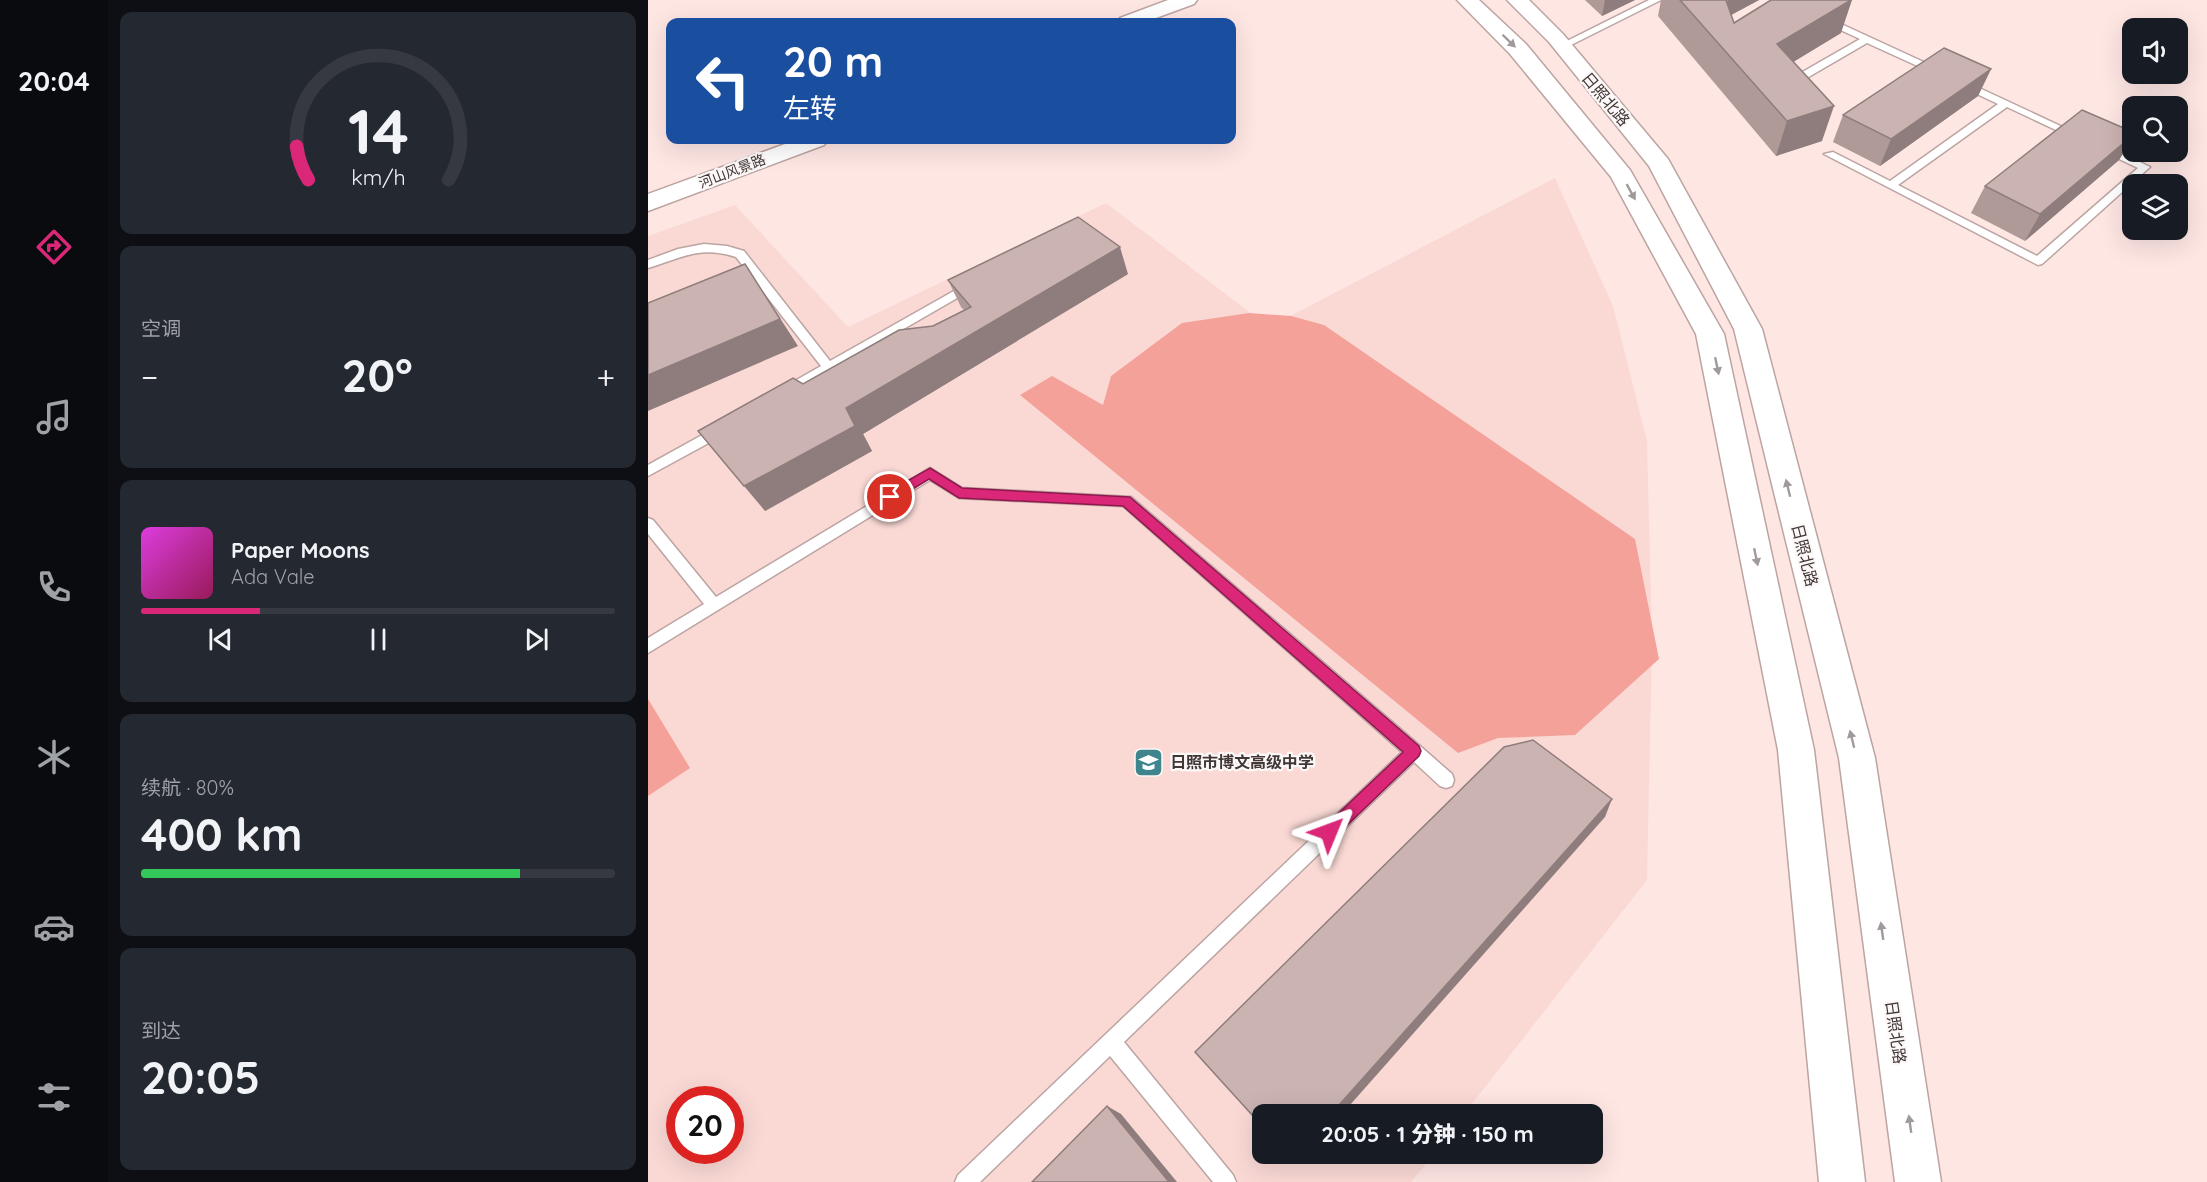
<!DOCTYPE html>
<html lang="zh">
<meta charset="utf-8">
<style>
body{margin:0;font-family:Quicksand,"Noto Sans SC",sans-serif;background:#242831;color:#f1f3f6;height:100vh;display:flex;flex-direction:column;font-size:22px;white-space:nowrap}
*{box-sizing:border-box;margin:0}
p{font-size:20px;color:#9ea1a6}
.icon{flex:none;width:33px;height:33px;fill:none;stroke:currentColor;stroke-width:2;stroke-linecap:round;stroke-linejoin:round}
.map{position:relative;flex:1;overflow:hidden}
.drawer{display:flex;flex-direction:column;gap:12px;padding:12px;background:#0d0f14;width:540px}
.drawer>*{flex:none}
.banner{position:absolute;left:18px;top:18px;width:570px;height:126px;border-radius:12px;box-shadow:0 6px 24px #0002;background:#1a4fa0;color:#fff;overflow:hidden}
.buttons{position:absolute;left:1474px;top:18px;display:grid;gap:12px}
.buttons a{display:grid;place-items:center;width:66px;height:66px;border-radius:12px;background:#171b24;box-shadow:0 6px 24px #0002;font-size:30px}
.speed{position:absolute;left:18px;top:1086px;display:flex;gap:12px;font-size:30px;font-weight:700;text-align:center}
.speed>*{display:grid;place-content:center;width:78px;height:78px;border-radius:50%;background:#171b24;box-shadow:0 6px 24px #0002;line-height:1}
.speed .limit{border:9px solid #d22;background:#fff;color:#111}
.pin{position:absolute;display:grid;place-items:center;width:51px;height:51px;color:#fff;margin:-26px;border:3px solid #fff;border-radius:50%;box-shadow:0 2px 6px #0007}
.me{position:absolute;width:66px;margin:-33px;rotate:46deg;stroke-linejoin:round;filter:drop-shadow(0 0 4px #0008)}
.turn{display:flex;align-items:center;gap:21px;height:126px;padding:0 18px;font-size:27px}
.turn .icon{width:78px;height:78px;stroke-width:2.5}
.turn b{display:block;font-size:42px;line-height:51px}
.big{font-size:45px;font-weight:800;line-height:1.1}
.drawer .widget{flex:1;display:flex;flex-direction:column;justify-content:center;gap:9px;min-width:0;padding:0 21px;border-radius:12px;background:#242831}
.drawer .dial{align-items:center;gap:0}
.dial svg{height:156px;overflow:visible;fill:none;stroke:#363941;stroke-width:7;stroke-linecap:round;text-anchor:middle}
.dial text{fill:#f1f3f6;stroke:none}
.song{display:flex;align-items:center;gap:18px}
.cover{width:72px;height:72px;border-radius:9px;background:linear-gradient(135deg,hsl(300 70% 55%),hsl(330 70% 35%))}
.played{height:6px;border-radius:3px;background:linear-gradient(90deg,#db2777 25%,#363941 25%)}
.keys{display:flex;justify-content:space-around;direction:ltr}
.heat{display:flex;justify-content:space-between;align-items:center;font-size:33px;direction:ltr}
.charge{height:9px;border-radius:4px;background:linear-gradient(90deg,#34c759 80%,#363941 0)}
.trip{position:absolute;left:604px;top:1104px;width:351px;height:60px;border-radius:12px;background:#171b24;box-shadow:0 6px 24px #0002;font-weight:800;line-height:60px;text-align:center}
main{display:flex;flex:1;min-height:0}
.menu{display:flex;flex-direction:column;width:108px;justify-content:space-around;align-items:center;background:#090b0e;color:#9ea1a6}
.menu .icon{width:42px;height:42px}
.menu .selected{color:#db2777}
.menu b{font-size:27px;color:#f1f3f6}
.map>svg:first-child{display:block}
.built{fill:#fad9d5;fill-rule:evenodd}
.green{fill:#f4a199}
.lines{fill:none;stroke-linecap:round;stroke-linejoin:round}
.lane-casing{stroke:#bca4a2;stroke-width:3}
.secondary-casing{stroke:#bca4a2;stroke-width:3}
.primary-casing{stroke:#bca4a2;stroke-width:3}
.lane{fill:#fff;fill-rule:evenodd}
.secondary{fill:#fff;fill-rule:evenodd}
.primary{fill:#fff;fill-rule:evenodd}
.wall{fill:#af9a98}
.shaded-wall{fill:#8e7d7c}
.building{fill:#cbb3b1;stroke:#8e7d7c;stroke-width:1.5}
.oneway{fill:#a09b9a}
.route{fill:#db2777;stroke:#8e194d;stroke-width:1.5}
.labels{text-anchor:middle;stroke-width:4.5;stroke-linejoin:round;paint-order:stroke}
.far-street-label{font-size:14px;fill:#403736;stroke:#fdf8f8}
.street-label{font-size:16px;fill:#403736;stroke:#fdf8f8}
.poi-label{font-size:16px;font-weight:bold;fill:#403736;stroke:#fdf8f8;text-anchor:start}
</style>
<main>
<nav class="menu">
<b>20:04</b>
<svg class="icon selected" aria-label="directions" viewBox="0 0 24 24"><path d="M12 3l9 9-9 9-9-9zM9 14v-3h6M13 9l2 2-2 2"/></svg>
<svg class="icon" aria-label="music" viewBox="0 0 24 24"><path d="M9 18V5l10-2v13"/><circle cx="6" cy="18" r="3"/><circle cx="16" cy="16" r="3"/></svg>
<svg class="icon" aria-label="phone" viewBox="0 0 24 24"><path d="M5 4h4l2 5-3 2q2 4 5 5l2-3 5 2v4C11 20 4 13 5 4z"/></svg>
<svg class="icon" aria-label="climate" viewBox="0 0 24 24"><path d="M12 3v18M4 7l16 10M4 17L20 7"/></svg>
<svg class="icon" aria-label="car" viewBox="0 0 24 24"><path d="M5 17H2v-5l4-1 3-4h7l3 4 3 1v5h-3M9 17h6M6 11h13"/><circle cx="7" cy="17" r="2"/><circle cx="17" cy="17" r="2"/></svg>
<svg class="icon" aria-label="filters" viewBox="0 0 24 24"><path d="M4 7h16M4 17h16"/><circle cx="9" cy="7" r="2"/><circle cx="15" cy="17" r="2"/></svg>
</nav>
<section class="drawer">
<div class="widget dial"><svg viewBox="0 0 100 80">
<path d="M14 69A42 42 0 1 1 86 69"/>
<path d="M14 69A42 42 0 0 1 8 52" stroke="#db2777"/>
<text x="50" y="56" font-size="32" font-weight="700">14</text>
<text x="50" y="72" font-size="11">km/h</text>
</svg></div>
<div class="widget"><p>空调</p>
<div class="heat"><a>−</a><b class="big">20°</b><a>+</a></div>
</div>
<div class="widget">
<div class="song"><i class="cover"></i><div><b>Paper Moons</b><p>Ada Vale</p></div></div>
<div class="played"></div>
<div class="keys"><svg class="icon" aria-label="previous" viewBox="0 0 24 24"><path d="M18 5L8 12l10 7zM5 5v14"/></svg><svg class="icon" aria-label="pause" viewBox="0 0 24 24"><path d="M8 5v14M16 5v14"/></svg><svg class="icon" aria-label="next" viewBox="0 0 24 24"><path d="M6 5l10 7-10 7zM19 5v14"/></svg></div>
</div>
<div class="widget"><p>续航 · 80%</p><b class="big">400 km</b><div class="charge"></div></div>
<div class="widget"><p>到达</p><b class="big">20:05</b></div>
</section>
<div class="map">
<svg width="1559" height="1182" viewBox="0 0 1559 1182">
<rect width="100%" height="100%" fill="#fee6e3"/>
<!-- built -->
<path class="built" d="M907,178l58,128 34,135 5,202 -5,237 -183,234h-201v40h171l-23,28h-763v-946l87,-31 113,122 258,-124 163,124zM32,1100h50v50h-50z"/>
<!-- green -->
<g class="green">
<path d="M601,313l42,3 33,9 311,214 24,120 -84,76 -77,3 -40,15 -438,-358 32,-19 51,29 8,-29 71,-53z"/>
<path d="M0,699l42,69 -42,28z"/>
</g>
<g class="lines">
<defs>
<g id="lane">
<path d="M1001,0h12l-96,48 -8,-2z"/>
<path d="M1178,17l115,53 2,2 -8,2 -68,-31 -74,43h-8v-4l75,-43 -37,-17v-4z"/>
<path d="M1314,80l120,56 -9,2 -66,-31 -109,78 139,71 101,-88 -38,-18v-4h8l42,21 -108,97 -4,1 -214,-111 9,-2 57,29 108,-77 -40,-19 -1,-2z"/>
<path d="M56,244l23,2 17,5 86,110 138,-78 4,-1 6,4 -194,112 -7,-5 2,-3 42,-24 -85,-109c-37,-12 -54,1 -88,11v-8l30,-11z"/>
<path d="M74,424l7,5 -2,4 -79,43v-11z"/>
<path d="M282,468l32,20 169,9 289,249 32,28 2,6 -2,6 -6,2 -6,-2 -26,-24 -290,280 109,133 3,7h-23l-103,-126 -130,126h-25l3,-7 444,-423 -279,-246 -164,-8 -29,-18 -282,173v-15l56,-34 -56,-70v-16l5,2 63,77z"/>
</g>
<g id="secondary">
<path d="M520,0h29l-3,4 -49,18h-28l3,-4z"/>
<path d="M148,140h32l-4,5 -176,66v-17z"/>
</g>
<g id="primary">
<path d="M809,0h22l47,44 104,126 94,164 90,416 51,432h-46l-41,-432 -82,-416 -85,-157 -101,-123z"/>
<path d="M859,0h22l34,34 105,125 94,170 113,429 66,424h-46l-56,-424 -105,-429 -85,-163 -100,-124z"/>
</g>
</defs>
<!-- lane casing -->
<use href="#lane" class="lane-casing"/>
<!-- secondary casing -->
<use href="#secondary" class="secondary-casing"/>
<!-- primary casing -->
<use href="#primary" class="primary-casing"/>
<!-- lane -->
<use href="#lane" class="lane"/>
<!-- secondary -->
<use href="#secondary" class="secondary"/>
<!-- primary -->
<use href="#primary" class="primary"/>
</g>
<!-- wall -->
<g class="wall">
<path d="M937,0h50l-33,16z"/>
<path d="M1013,0h98l-28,15 3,8 107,10 -48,29 29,79 -46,15 -118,-140z"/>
<path d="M1343,69l-13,27 -98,70 -47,-24 10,-27z"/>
<path d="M1485,132v5l-14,23 -94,81 -54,-28 14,-27z"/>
<path d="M480,274l-265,160 9,17 -107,60 38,-127 130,-58 31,-16 -3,-3 -13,-27z"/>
</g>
<!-- shaded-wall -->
<g class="shaded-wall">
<path d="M957,0h30l-33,16z"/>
<path d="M1081,0h30l-54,29 4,-18z"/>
<path d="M1203,0h1l-11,33 -74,45 10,-34z"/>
<path d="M1343,69l-13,27 -98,70 11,-27z"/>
<path d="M1186,106l-12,35 -46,15 11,-35z"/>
<path d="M1485,135v2l-14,23 -94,81 15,-27z"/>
<path d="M472,247l8,27 -265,160 9,17 -107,60 -21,-25 102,-78z"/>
<path d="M97,264l53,82 -150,65v-36z"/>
<path d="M964,799l-7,18 -263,297h-11z"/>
<path d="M459,1106l14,8 56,68h-8z"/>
<path d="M648,1154h11l-9,10 -6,-6z"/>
</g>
<!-- building -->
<g class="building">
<path d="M1032,0h46l8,23 37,-23h80l-74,44 57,62 -47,15z"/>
<path d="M1296,48l47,21 -100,70 -48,-24z"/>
<path d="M1434,110l51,22v3l-93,79 -55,-28z"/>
<path d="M430,217l42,30 -274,161 9,18 -111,60 -46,-55 95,-53 10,6 96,-54 34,-4 38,-19 -23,-27z"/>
<path d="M97,264l35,55 -132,56v-72z"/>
<path d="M885,740l79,59 -281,315h-68v13l-68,-75 309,-305z"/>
<path d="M459,1106l62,76h-137z"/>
<path d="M639,1154h9l-4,4z"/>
</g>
<!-- one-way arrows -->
<defs><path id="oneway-solid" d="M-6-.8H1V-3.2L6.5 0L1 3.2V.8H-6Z" transform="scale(1.5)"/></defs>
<g class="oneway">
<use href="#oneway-solid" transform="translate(861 41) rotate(44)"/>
<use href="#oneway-solid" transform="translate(983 192) rotate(61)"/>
<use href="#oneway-solid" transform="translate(1069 366) rotate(78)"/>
<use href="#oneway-solid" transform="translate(1140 488) rotate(-104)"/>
<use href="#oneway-solid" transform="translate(1108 557) rotate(78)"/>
<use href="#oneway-solid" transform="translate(1204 739) rotate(-104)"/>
<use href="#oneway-solid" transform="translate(1234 931) rotate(-98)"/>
<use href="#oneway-solid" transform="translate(1262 1124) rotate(-98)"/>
</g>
<!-- route -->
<path class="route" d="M282,468l32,20 168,9 289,249 2,5 -2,5 -84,81 -6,2 -5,-2 -2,-5 2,-5 79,-75 -280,-246 -164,-8 -30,-19 -34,21h-9v-7z"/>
<!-- icons -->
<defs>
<symbol id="school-square" viewBox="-11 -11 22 22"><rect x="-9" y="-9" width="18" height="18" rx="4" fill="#3e858d" stroke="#fdf8f8"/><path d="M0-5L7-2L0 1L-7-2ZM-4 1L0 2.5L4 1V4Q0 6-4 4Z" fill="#fff"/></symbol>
</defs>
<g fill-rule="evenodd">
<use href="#school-square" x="484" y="746" width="33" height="33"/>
</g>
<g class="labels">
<!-- far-street labels -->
<g class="far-street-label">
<text transform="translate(84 171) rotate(-21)" y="5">河山风景路</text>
</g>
<!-- street labels -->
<g class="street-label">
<text transform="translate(958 99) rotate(50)" y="6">日照北路</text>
<text transform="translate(1157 555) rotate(76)" y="6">日照北路</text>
<text transform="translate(1248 1032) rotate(82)" y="6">日照北路</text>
</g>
<!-- poi labels -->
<g class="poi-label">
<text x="522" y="768">日照市博文高级中学</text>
</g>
</g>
</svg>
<div class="buttons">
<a><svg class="icon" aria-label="sound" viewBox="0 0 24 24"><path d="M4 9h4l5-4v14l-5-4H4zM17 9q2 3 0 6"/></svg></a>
<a><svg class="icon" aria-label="search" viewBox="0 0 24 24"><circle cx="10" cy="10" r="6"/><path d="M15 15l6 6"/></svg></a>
<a><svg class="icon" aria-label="layers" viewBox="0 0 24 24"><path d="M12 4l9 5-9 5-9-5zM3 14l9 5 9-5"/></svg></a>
</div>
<div class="speed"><div class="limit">20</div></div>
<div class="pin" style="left:242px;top:497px;background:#d93025"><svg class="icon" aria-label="arrive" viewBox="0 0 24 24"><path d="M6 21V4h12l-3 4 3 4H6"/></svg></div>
<svg class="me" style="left:681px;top:832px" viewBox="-20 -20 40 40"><path d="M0-17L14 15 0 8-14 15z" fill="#db2777" stroke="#fff" stroke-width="4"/></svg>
<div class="trip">20:05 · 1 分钟 · 150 m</div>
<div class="banner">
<div class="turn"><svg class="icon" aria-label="left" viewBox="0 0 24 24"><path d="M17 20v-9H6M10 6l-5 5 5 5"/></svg><div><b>20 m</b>左转</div></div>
</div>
</div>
</main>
